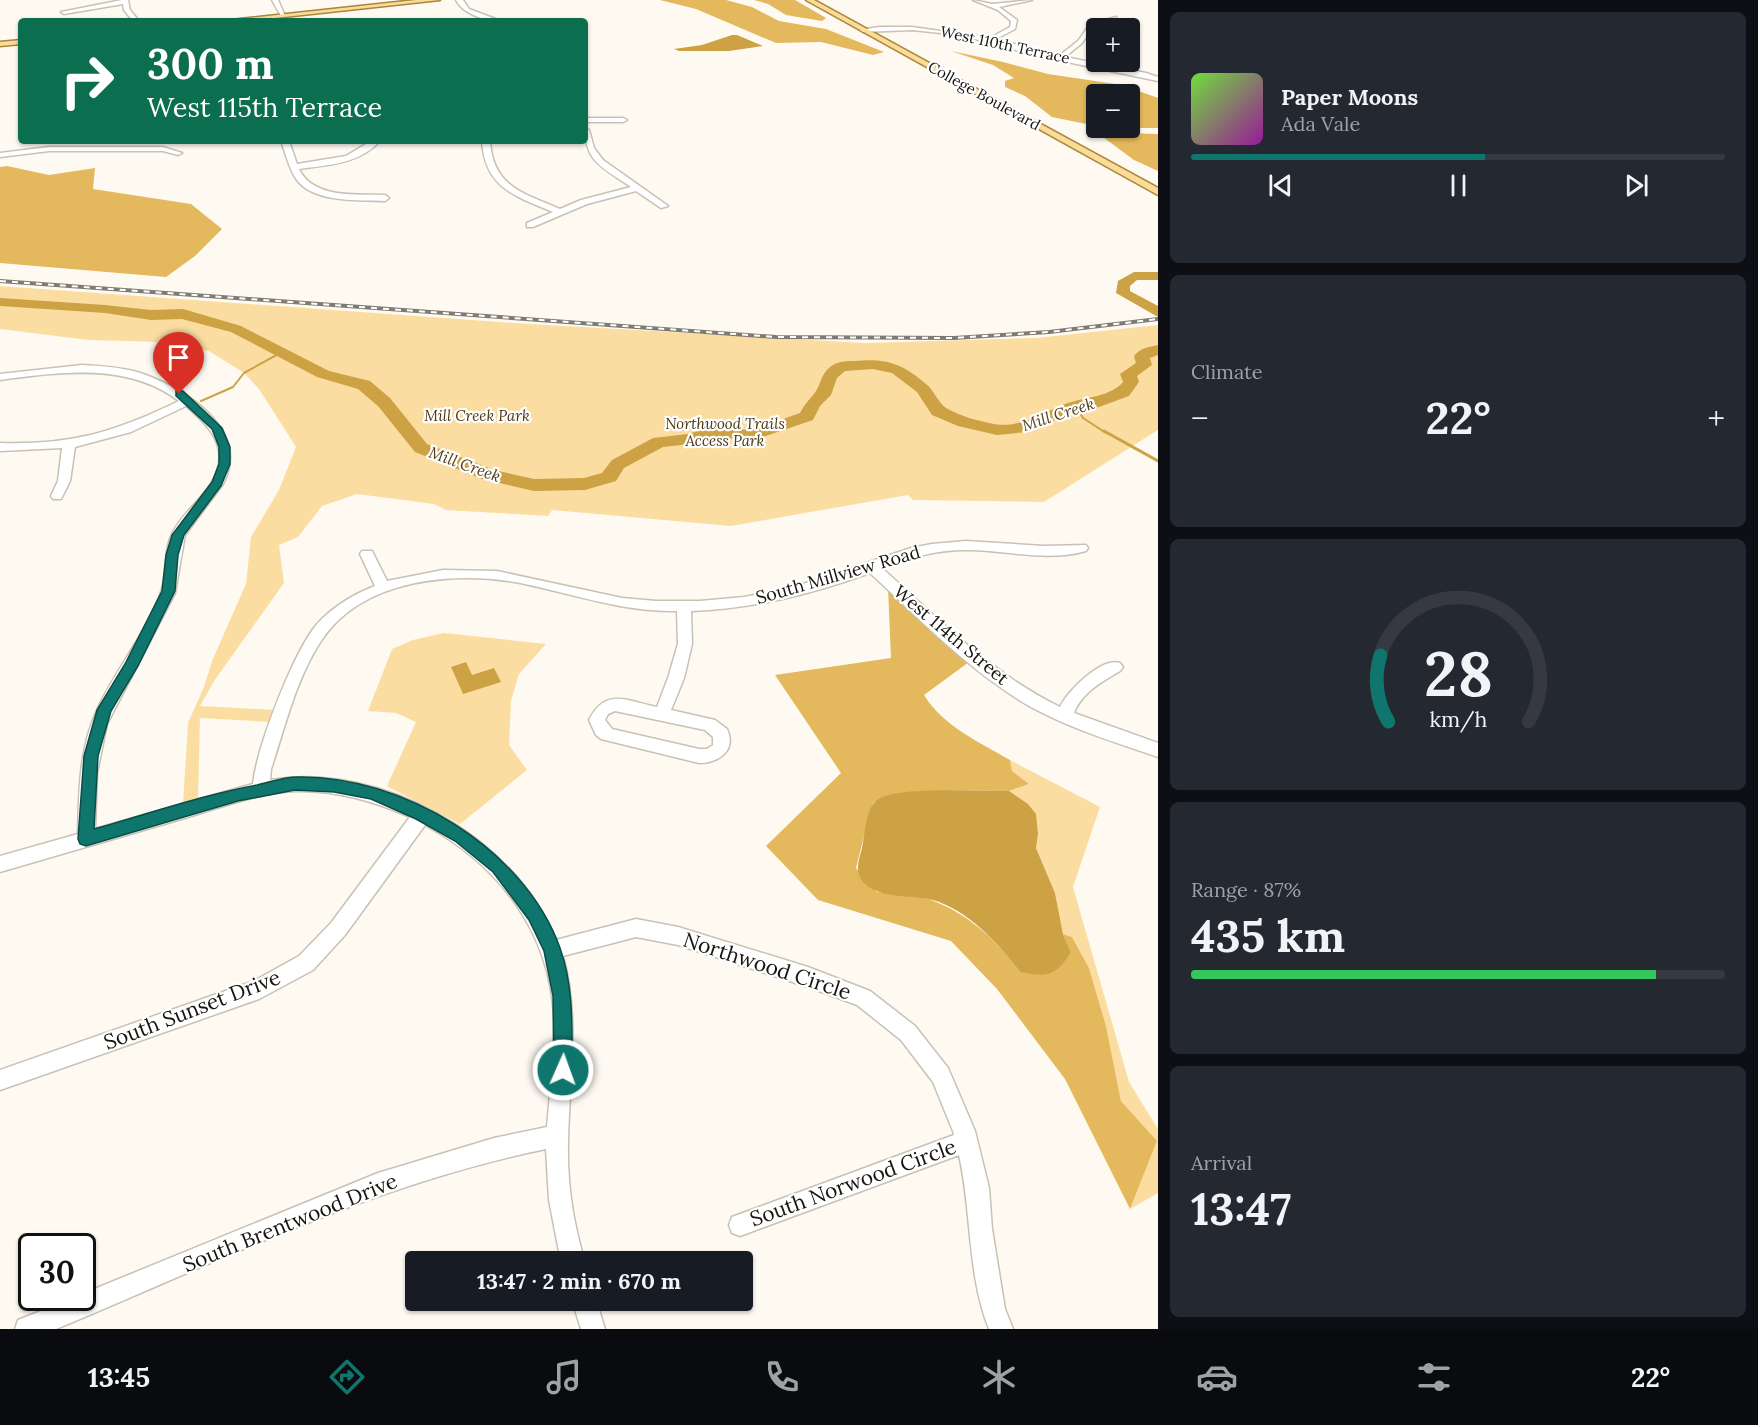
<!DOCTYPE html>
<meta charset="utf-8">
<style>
body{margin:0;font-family:Lora,serif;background:#242831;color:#f1f3f6;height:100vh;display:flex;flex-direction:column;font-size:22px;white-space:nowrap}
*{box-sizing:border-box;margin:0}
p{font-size:20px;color:#9ea1a6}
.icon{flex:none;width:33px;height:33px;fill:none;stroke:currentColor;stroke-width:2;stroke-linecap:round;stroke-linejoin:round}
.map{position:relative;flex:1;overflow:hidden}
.drawer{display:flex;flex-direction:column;gap:12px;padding:12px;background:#0d0f14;width:600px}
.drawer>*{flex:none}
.guide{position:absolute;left:18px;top:18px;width:570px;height:126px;border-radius:6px;box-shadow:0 2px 4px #0004;background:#0b6e4f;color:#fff;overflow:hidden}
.tools{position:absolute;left:1086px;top:18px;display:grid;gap:12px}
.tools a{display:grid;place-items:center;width:54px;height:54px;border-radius:6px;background:#171b24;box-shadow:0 2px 4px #0004;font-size:30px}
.speed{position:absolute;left:18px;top:1233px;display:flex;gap:12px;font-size:30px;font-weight:700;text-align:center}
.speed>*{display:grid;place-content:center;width:78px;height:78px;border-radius:50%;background:#171b24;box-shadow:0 2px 4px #0004;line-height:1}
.speed .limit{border:3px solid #111;border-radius:9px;background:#fff;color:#111}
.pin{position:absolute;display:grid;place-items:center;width:51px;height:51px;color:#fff;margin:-62px -26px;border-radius:50% 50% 50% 0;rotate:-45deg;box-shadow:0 0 6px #0007}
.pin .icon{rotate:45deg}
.me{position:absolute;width:66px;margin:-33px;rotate:2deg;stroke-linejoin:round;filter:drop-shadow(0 0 4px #0008)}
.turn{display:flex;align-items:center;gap:21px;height:126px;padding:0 30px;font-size:27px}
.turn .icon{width:78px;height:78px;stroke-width:2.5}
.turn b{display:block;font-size:42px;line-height:51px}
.big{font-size:45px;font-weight:700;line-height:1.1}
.drawer .widget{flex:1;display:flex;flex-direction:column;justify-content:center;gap:9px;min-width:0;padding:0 21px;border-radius:9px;background:#242831}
.drawer .dial{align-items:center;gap:0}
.dial svg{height:156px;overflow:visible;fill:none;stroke:#363941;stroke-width:7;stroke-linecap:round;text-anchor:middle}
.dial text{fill:#f1f3f6;stroke:none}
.song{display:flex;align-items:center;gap:18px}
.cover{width:72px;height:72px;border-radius:9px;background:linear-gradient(135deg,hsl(100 70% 55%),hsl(300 70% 35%))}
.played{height:6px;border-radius:3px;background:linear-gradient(90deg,#0f766e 55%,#363941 55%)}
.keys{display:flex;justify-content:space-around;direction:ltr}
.heat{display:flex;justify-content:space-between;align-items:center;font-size:33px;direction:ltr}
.charge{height:9px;border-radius:4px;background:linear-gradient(90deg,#34c759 87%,#363941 0)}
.trip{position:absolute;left:405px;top:1251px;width:348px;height:60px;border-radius:6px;background:#171b24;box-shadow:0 2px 4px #0004;font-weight:700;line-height:60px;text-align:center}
.tabs{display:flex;height:96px;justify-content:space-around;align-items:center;background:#090b0e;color:#9ea1a6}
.tabs .icon{width:42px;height:42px}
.tabs .current{color:#0f766e}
.tabs b{font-size:27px;color:#f1f3f6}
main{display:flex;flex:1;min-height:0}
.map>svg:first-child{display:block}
.green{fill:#fbdda1}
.forest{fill:#e4b85c}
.water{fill:#cca244}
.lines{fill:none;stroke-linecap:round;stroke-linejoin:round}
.stream-far1{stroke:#cca244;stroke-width:2}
.stream{stroke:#cca244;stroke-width:3}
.river{fill:#cca244;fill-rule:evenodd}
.minor-casing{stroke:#c8c2b5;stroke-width:3}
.major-casing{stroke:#a8863c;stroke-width:3}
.minor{fill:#fff;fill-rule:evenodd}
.major{fill:#fadb98;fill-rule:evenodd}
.rail-casing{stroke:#7e7b75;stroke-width:4}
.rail{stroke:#fff;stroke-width:2;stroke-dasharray:6;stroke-linecap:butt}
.route{fill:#0f766e;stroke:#0a4d48;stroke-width:1.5}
.labels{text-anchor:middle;stroke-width:4.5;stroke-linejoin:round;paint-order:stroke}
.far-street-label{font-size:15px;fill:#171510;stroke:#fff}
.far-park-label{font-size:15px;font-style:italic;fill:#49370f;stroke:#fff}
.far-water-label{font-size:16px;font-style:italic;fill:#53411a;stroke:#fff}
.street-label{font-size:18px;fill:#171510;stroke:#fff}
.near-street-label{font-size:21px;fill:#171510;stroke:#fff}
</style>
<main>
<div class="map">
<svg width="1158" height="1329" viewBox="0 0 1158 1329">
<rect width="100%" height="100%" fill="#fefaf2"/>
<!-- green -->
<g class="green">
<path d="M0,286l529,38 336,19 171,-5 122,-13v105l-114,72 -131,-2 -5,-5 -177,31 -179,-16 -4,6 -102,-6 -12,-6 -77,-10 -35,12 -24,31 -19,8 5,38 -70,98 -14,25 77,4 -5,12 -72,-4 -2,81 -15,5 5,-81 16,-36 8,-26 34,-77 5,-47 28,-47 17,-43 -37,-58 -15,-16 -35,-22 -47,-9 -74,-2 -88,-11z"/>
<path d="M444,633l102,11 -27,30 -8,27 -2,44 18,25 -67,54 -73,-38 29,-64 -20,-9 -28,-2 24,-62 21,-9z"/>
<path d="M1010,760l90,47 -27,80 56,195 29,47v64l-28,16 27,-68 -36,-40 -15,-75 -17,-58 -17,-31 -9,-3 -8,-41 -19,-45 2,-14 -29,-43 20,-7 -17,-13z"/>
</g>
<!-- forest -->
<g class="forest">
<path d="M660,0h66l26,7 27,14 47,8 58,23 -11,3 -52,-13 -45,1 -80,-34z"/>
<path d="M754,0h41l31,18 -4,3 -36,-6 -18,-11z"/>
<path d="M951,51l52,11 45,12 74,11 36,13v30h-51h23v-34h-34v32l-44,-9 -27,-21 -20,-9v-6l9,-3 -21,-13z"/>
<path d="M1096,132l62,2v37l-24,-11z"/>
<path d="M7,166l42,9 46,-7 -2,21 98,15 31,25 -27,27 -29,21 -166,-14v-96z"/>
<path d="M888,588l81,74 -45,33c19,31 55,47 86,65l2,11 17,13 -20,7 -65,-1 -70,12 -4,10 -14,56 21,24c19,2 42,2 59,10 35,14 62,40 84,70l51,-20 -8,-18 9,3 17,31 17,58 15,75 36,40 -27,68 -65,-130 -68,-90 -46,-48 -133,-41 -52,-54 75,-73 -66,-98 116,-17z"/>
</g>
<!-- water -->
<g class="water">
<path d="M732,35h5l26,11 -34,5h-50l-5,-2 28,-4z"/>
<path d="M466,662l6,13 22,-7 7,14 -38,12 -12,-27z"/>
<path d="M944,790l65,1 19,13 8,10 2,20 -2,14 19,45 8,41 8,18c-16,25 -23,25 -51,20 -21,-28 -52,-62 -87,-72 -22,-6 -53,0 -70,-18 -9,-11 -4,-22 -1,-34 3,-14 3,-34 12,-45 10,-13 53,-12 70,-13z"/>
</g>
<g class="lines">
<!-- stream-far1 -->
<g class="stream-far1">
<path d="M201,401l32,-14 11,-14 38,-21"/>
<path d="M1076,406l7,12 23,15"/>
</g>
<!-- stream -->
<path class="stream" d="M1104,431l54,30"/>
<!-- river -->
<g class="river">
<path d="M1134,272h24v8h-21l-7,6v5l28,15v11l-42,-24 2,-12z"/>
<path d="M0,298l105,7 46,5 32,-1 58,17 88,45 41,10 20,17 37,46 67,26 40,9 50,-1 18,-5 10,-13 41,-22 35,-4 23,-7 41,3 48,-17c4,-8 8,-12 14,-19 8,-10 6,-21 19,-29 6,-4 15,-4 22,-4 31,-3 48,3 71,23 8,6 12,19 20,24 14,8 32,13 48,16 26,5 51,-13 74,-21 18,-6 42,-6 55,-21l-3,-8 16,-11 -2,-7c6,-8 15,-9 24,-11v10l-8,3 2,7 -15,11 2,6 -10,14 -30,11 -19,3 -53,22 -30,3 -39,-9 -26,-11 -15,-23 -25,-19 -19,-4 -28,2 -8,7 -6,17 -11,11 -7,14 -59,20 -42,-3 -22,7 -27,3 -39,21 -8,13 -31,9 -51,1 -52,-12 -67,-27 -37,-46 -20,-17 -41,-12 -86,-45 -49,-13 -31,1 -46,-7 -105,-7z"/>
</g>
<defs>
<g id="minor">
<path d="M122,0h6l2,10 9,11h-6l-9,-11 -1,-6 -59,10 -3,-2z"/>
<path d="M272,0h6l7,16h-4z"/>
<path d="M456,0h7l6,9 32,12c-16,0 -38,-7 -45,-21z"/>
<path d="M973,0l19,4 40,-4 -33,7 18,13 -2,9 -19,10 63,17 19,-15 12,-17 26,-7v2l-22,7 -12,17 -17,14 81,16 12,4v4l-124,-26 -74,-20 -48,-5 -49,2 -3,-2 19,-3h33l78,11 20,-11 1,-6 -13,-11z"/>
<path d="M585,118h38l4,2 -4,2h-38z"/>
<path d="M585,128l4,2 5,18 9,12 65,46 -7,2 -25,-17 -49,13 -54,23h-6v-4l26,-11c-38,-16 -68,-24 -71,-71h8c3,46 33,52 70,68l21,-9 50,-13c-27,-19 -46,-24 -46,-59z"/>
<path d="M281,141h8l8,23 49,-8 25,-15h9c-21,23 -52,24 -81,28 14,30 58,25 86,26l4,3 -4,3c-26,-1 -71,2 -88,-21 -8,-11 -11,-26 -16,-39z"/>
<path d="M49,147h114l19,6 -4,2 -15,-4h-114l-49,6v-4z"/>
<path d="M82,365c19,1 37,2 55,7 45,14 115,57 86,112l-38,51 -10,58 -68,131 -10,49 -2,56 158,-45c4,-37 41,-134 65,-161 16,-17 36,-29 57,-37l-15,-32 2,-3h10l15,30 56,-11 54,1 125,27 34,3h44l44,-4 47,-9 120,-40 21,-4 34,-3 78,5 42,-1 2,3 -2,3c-38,11 -77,0 -115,-1 -32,-1 -60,7 -89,18 56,51 110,106 178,139 8,-16 41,-50 60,-44l3,4 -3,4c-18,11 -38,21 -46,42l84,30v14c-43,-15 -87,-28 -127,-50 -61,-35 -110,-87 -161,-134 -59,21 -116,36 -179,38l1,33 -8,34 -13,32 44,10 12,9c10,22 -9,34 -28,34l-98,-24 -5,-4 -7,-15c17,-33 37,-19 68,-13l11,-29 10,-34 -1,-33c-53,1 -101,-16 -152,-27 -68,-14 -163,-6 -204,57 -25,38 -36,86 -50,128l-1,11c110,-18 244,56 286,160l80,-21 42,8 130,40 62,24 45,35 33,42 27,63 14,57 3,41 13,80 8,20h-24c-22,-55 -17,-117 -30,-174l-219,81 -8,-3 -3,-8 3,-8 222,-82 -1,-4 -20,-49 -32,-42 -44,-35 -49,-18 -130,-42 -42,-8 -73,19c17,63 6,124 5,187 -1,40 5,80 17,119h-24l-12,-62 -3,-51c-171,35 -329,113 -490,180h-41l3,-9 56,-22h8v-4l296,-121 116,-35 53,-11c3,-36 8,-73 7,-110 -4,-85 -55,-152 -129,-192l-80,110 -32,35 -54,29 -259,91v-20l254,-89 45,-25 32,-33 79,-106c-36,-16 -74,-27 -115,-26 -37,2 -74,16 -110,27 -62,18 -123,36 -185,54v-16l78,-22c1,-43 1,-86 20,-126 18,-39 48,-74 63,-116 7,-18 2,-40 11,-58 12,-26 43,-42 47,-71 4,-25 -16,-42 -33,-57l-55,26 -56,15 -5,34 -9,18h-8l-2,-3 7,-15 4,-33 -62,3v-8c72,2 115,-11 179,-42 -52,-39 -118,-29 -179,-21v-6zM615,711l90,19 8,7v8l-6,4h-8l-87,-20 -7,-9 3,-6z"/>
<path d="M572,1300h24l9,29h-24z"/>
</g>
<g id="major">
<path d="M416,0h24l-194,21h-25z"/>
<path d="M806,0h8l344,188v7z"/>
<path d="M21,40v4l-21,2v-4z"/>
</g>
</defs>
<!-- minor casing -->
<use href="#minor" class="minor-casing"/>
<!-- major casing -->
<use href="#major" class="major-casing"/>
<!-- minor -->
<use href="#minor" class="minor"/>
<!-- major -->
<use href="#major" class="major"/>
<defs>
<path id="rail" d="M0,281l776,56 178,1 95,-6 109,-13"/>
</defs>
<!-- rail casing -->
<use href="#rail" class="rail-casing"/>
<!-- rail -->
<use href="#rail" class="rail"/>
</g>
<!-- route -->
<path class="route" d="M176,391h7l39,37 8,19v17l-9,22 -37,49 -6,20 -3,36 -37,75 -27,45 -13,45 -4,73c54,-15 108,-34 163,-44 13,-3 27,-8 40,-8 105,-2 227,71 263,171 14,39 12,81 12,122l-2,7 -7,2 -7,-2 -2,-7 -1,-74 -9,-45 -15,-31 -36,-48 -38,-31 -39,-22 -45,-20 -37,-7 -39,-2 -57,11 -152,45 -6,-2 -2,-5 6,-83 13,-46 28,-46 37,-73 4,-36 6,-20 40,-53 7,-18v-17l-7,-18 -36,-33z"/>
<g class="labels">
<!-- far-street labels -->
<g class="far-street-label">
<text transform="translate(1005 45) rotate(12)" y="5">West 110th Terrace</text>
<text transform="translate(984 96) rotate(29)" y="5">College Boulevard</text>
</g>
<!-- far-park labels -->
<g class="far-park-label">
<text x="477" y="421">Mill Creek Park</text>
<text x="725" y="429">Northwood Trails<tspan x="725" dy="17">Access Park</tspan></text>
</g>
<!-- far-water labels -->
<g class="far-water-label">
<text transform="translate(1058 414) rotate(-18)" y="6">Mill Creek</text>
<text transform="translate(465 464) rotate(20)" y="6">Mill Creek</text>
</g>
<!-- street labels -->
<g class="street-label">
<text transform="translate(838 575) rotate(-16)" y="6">South Millview Road</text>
<text transform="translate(951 635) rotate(40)" y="6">West 114th Street</text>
</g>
<!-- near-street labels -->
<g class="near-street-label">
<text transform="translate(767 966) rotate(18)" y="7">Northwood Circle</text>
<text transform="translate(192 1010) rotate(-21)" y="7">South Sunset Drive</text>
<text transform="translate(853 1183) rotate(-20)" y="7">South Norwood Circle</text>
<text transform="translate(290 1223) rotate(-22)" y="7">South Brentwood Drive</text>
</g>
</g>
</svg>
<div class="tools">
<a>+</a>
<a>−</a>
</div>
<div class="speed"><div class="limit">30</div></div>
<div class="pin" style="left:179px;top:394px;background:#d93025"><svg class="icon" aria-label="arrive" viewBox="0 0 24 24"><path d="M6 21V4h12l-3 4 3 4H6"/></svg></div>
<svg class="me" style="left:563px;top:1070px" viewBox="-20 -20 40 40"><circle r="17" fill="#0f766e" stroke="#fff" stroke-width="3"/><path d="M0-11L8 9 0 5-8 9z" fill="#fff"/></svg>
<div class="trip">13:47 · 2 min · 670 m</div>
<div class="guide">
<div class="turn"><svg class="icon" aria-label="right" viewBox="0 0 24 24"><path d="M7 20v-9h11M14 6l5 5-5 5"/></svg><div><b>300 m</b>West 115th Terrace</div></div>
</div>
</div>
<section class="drawer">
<div class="widget">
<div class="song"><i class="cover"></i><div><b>Paper Moons</b><p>Ada Vale</p></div></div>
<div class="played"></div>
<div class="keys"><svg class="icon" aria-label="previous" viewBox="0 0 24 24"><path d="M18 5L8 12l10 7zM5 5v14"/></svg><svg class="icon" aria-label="pause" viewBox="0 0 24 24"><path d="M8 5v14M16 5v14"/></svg><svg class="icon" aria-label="next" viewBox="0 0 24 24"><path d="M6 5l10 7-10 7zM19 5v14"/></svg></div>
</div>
<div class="widget"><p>Climate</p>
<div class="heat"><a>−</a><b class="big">22°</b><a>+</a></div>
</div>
<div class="widget dial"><svg viewBox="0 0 100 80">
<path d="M14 69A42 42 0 1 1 86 69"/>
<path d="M14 69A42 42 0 0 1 10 35" stroke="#0f766e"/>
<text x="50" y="56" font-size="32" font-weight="700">28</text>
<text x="50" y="72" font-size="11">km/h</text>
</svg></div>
<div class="widget"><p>Range · 87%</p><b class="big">435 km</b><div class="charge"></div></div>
<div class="widget"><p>Arrival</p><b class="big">13:47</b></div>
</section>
</main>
<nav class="tabs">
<b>13:45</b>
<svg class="icon current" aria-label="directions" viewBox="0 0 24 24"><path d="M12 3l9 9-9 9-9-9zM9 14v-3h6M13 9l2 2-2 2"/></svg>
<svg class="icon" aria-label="music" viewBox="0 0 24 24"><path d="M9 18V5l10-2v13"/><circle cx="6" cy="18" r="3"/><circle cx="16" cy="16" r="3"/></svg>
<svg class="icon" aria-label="phone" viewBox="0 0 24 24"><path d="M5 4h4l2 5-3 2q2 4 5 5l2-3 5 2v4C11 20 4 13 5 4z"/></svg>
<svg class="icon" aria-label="climate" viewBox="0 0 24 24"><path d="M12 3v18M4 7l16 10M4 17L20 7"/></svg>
<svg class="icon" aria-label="car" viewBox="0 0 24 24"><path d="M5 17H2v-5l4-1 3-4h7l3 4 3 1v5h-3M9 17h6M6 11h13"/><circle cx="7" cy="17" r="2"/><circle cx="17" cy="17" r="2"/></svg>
<svg class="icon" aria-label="filters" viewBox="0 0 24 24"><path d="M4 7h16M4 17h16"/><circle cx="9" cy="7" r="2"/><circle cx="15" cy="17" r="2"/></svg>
<b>22°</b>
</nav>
